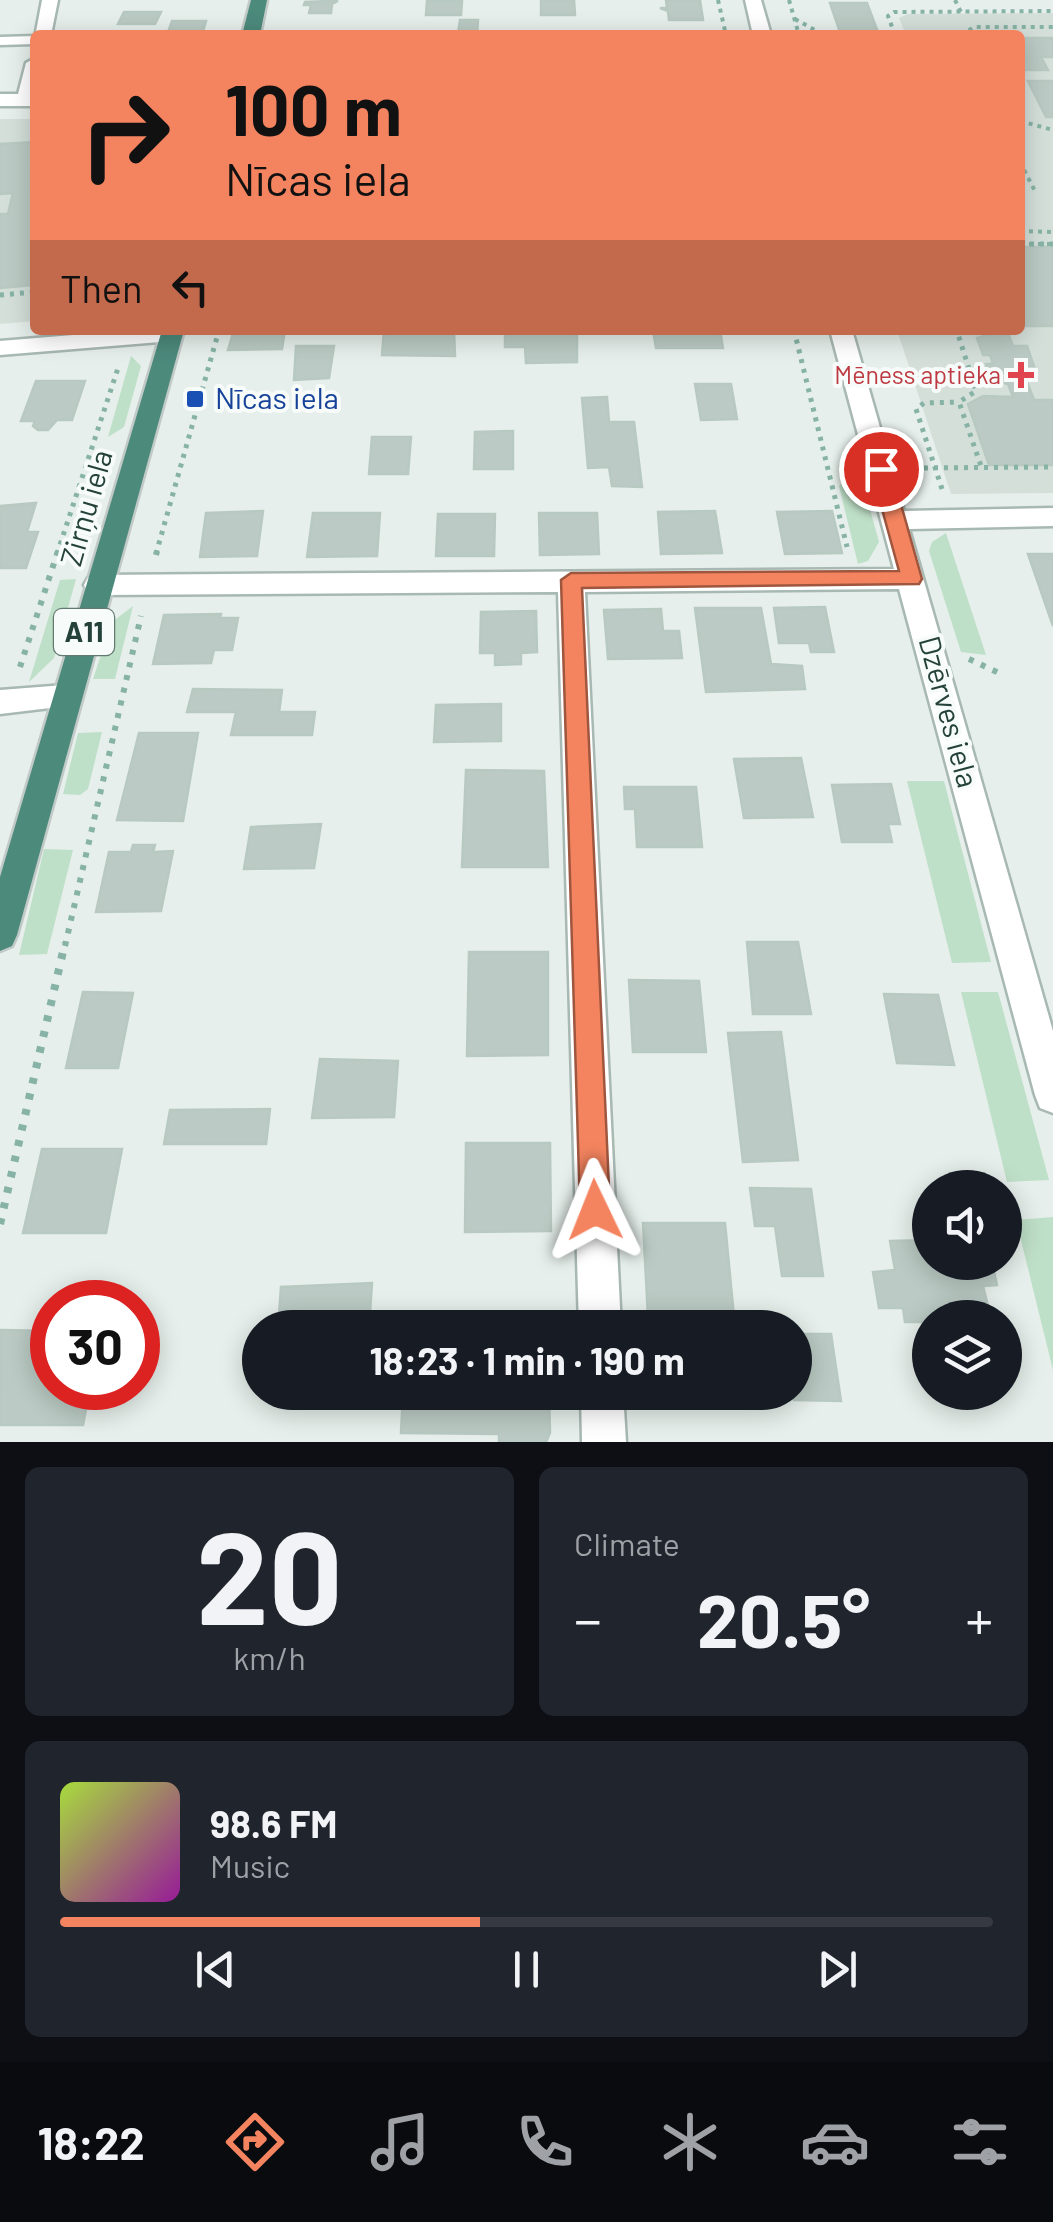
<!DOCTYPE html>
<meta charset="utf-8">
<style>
body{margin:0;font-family:Barlow,sans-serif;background:#20242c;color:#f1f3f6;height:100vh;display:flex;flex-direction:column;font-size:38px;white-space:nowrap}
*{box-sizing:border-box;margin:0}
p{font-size:32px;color:#9ea1a6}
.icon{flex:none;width:55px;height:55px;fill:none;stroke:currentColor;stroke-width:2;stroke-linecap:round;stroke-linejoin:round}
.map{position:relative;height:1442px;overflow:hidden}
.drawer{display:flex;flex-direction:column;gap:25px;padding:25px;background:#0d0f14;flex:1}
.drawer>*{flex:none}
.top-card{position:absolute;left:30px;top:30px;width:995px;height:305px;border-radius:10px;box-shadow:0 5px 25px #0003;background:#f4845f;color:#111;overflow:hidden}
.fabs{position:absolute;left:912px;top:1170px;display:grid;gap:20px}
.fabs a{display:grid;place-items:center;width:110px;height:110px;border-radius:50%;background:#171b24;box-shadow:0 5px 25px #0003;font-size:50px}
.speed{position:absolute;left:30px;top:1280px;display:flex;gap:20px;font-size:50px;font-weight:700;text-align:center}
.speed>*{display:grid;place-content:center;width:130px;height:130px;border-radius:50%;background:#171b24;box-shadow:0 5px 25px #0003;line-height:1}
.speed .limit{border:15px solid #d22;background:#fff;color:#111}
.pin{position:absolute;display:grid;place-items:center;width:85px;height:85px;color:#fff;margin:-42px;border:5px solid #fff;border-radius:50%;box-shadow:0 2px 10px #0007}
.me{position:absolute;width:110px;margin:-55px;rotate:358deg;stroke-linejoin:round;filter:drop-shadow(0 0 8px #0008)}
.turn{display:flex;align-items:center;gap:35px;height:210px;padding:0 30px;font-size:45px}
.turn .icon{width:130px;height:130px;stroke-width:2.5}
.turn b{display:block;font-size:70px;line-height:85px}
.then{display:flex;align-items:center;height:95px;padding:0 30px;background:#0003;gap:20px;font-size:38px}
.big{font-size:75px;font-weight:700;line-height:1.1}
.drawer .card{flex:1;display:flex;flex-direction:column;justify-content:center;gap:15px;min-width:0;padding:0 35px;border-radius:15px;background:#20242c}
.drawer .dial{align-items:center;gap:0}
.dial b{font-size:130px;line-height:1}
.song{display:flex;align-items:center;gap:30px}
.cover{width:120px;height:120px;border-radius:15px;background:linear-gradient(135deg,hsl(80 70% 55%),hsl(300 70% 35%))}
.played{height:10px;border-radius:5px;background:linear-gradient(90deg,#f4845f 45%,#363941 45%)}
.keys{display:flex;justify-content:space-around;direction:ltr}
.heat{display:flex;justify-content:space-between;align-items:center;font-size:55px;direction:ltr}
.drawer .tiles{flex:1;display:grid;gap:25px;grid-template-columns:1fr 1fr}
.card:last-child{grid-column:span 2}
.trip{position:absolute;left:242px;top:1310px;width:570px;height:100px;border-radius:50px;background:#171b24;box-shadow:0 5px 25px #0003;font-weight:700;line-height:100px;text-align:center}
.dock{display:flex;height:160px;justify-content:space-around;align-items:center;background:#090b0e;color:#9ea1a6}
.dock .icon{width:70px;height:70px}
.dock .current{color:#f4845f}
.dock b{font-size:45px;color:#f1f3f6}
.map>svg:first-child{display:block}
.built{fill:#d4dfda}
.green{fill:#bfe0c8}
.building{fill:#bbcac4;stroke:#b8c9c2;stroke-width:2.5}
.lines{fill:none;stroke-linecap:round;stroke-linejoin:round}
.service-casing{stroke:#a8b8b2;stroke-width:5}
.minor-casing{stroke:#a8b8b2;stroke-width:5}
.trunk-casing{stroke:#c2cac8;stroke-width:5}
.path-far3{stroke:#86b3a5;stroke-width:4;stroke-dasharray:4 5;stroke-linecap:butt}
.path-far2{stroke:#86b3a5;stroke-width:5;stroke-dasharray:4 6;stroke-linecap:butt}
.path-far1{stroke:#86b3a5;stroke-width:6;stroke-dasharray:5 8;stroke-linecap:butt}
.path{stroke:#86b3a5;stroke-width:8;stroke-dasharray:6 10;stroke-linecap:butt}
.service{fill:#fff;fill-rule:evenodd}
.minor{fill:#fff;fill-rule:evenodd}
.trunk{fill:#4c8a7c;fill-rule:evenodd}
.route{fill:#f4845f;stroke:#9f563e;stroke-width:2.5}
.health-dot{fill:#e0444e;stroke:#f7fbf9;stroke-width:4}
.transit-dot{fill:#1a4fb4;stroke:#f7fbf9;stroke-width:4}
.labels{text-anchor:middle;stroke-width:8;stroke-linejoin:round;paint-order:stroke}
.far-health-label{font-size:25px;fill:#be3a42;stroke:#f7fbf9;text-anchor:end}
.shield{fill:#f7fbf9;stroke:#637a73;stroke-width:2.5}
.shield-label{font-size:28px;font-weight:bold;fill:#24423a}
.transit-label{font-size:30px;fill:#164399;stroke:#f7fbf9;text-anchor:start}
.street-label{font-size:30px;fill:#24423a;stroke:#f7fbf9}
</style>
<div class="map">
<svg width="1053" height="1442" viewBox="0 0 1053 1442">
<rect width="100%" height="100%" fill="#e6efeb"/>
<!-- built -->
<g class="built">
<path d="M1053,13v480l-102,1 -54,-164h123v-295h-114l-7,-17 9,-4z"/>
<path d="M0,119h35v202l-35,3z"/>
</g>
<!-- green -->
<g class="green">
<path d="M131,356l10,10 -17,61 -16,10z"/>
<path d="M850,476h11l18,66 -11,19 -10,3 -19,-78z"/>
<path d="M946,533l40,122 -25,-3 -32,-101 3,-9z"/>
<path d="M76,579l-22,79 -25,24 31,-102z"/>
<path d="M133,606l-18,73h-22l19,-57z"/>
<path d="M102,732l-14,57 -8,6 -17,-1 15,-61z"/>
<path d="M907,781h37l47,181 -39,1z"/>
<path d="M44,849l29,1 -26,104 -28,1z"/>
<path d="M961,992h37l51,188 -42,2z"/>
<path d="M1053,1217v153l-37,-150z"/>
</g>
<!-- building -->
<g class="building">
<path d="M541,0h33l1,15h-34z"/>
<path d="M666,0h34l3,20h-34l-1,-9 -8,-3h7z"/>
<path d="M330,1h8l-6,3 -1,9h-22l2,-8h-7l1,-3z"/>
<path d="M427,1h35l-1,14h-35z"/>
<path d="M830,3h37l12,32h-38z"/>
<path d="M124,12h37l-6,12h-37z"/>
<path d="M460,20h18l-1,15 -19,-1z"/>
<path d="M172,21h34l-4,14h-35z"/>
<path d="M1020,38h33v19h-12l7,13h-26z"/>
<path d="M1028,81h25v36h-7z"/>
<path d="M35,142l-5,43h5l-3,100 -32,3v-74h8l5,-21 -13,1v-50z"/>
<rect x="1020" y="247" width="33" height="79"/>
<path d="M234,330h51l-3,19 -54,1z"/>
<path d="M384,330h70l1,26 -73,-1z"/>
<path d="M505,330h72v32l-51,1 -1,-16h-20z"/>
<path d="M653,330h67l3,18h-67z"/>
<path d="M990,330h17l6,16h14l7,20h-13l13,34h19v65h-64l-21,-61 15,-8 30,1 -5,-13 -17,-4 -5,-16h7l-3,-9h-7l-6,-17 14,-4z"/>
<path d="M296,346h38l-5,32 -35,2z"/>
<path d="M36,381h49l-13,39h-15l-9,10h-10l-5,-4 2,-5h-14z"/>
<path d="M695,384h36l6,35 -36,1z"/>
<path d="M607,397l2,25h25l8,65 -30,-1 -3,-19 -21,1 -6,-70z"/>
<path d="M513,431v38h-39l1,-37z"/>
<path d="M372,437h39l-3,37h-39z"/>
<path d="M36,503l-9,29h11l-12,36h-26v-62z"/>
<path d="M263,511l-6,45 -57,1 6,-44z"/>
<path d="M715,511l7,42 -61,1 -3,-42z"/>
<path d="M832,511l10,42 -57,1 -8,-42z"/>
<path d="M313,513h67l-3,43 -70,1z"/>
<path d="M539,513h58l2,41 -59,1z"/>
<path d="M438,514h57l-1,42h-58z"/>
<path d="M1028,554h25v72z"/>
<path d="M825,607l9,45h-23l-2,-9h-30l-5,-35z"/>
<path d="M695,608h66l10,56 31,2 3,23 -99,3z"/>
<path d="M661,609l2,22h16l3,27 -74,1 -4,-49z"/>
<path d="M536,611l1,41 -16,1v11l-26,1v-12h-15l1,-41z"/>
<path d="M221,614l-1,4h18l-6,32h-18l-3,13 -58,1 11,-49z"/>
<path d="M193,689l89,1 -3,22h36l-3,23h-81l5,-23h-49z"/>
<path d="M501,704v37l-67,1 2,-37z"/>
<path d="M139,733h59l-15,88 -66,-1z"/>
<path d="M801,758l12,59 -69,1 -10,-59z"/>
<path d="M466,770l78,1 4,96h-86z"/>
<path d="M891,784l9,40h-12l4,18h-50l-10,-57z"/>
<path d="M624,787h72l6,60h-65l-2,-38h-10z"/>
<path d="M321,824l-7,44 -70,1 7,-42z"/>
<path d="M133,845h22l-2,7 20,-1 -12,60 -65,1 13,-60h22z"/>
<path d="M747,942h51l13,72h-58z"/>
<path d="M469,952h79v103l-81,1z"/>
<path d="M629,980l70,1 7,71h-73z"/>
<path d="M83,992l50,1 -15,75h-52z"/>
<path d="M884,994l54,1 16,70 -57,-2z"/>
<path d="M781,1032l17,128 -55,2 -15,-129z"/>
<path d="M320,1059l78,2 -4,56 -82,1z"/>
<path d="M270,1109l-4,35h-102l6,-34z"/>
<path d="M466,1143h84l1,88 -86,1z"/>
<path d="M42,1149h80l-16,84h-83z"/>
<path d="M750,1188l61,1 12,87h-41l-7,-50h-20z"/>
<path d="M643,1223h82l9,94h-86z"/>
<path d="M930,1240v22h62l5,23 -14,1 8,32h-61v4h-25l-2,-14h-24l-6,-36 22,-2 -5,-29z"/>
<path d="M372,1283l-3,45h-91l3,-41z"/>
<path d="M548,1321v7h-88v-6z"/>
<path d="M1,1330l51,1v57h31l6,6 -6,31h-83z"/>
<path d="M795,1334h36l10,67 -47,-1z"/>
<path d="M403,1392h146l1,41 -4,9h-47v-8l-98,-1z"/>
</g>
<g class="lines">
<defs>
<path id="service" d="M35,36v8l-35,1v-8z"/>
<g id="minor">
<path d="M42,0h16l-7,35 -16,2z"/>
<path d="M745,0h16l10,35h-18z"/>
<path d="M35,58v48h-35v-12h18l8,-31z"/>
<path d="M134,330h47l2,4 -11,7 -172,14v-14z"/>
<path d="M830,330h22l52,181 149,-3v18l-144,3 144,502v82l-13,-5 -5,-13 -136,-506 -314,3 36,736h-42l-21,-736 -460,3 -10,-3 -4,-7 4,-7 10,-3 796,-6z"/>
<path d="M65,685l10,4 5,8 -5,8 -75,9v-24z"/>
<path d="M581,1392h42l3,50h-44z"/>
</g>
<g id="trunk">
<path d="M251,0h16l-7,35h-18z"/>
<path d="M162,330h22l-167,605 -5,11 -12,5v-74z"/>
</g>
</defs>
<!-- service casing -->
<use href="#service" class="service-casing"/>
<!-- minor casing -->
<use href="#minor" class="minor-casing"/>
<!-- trunk casing -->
<use href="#trunk" class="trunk-casing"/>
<!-- path-far3 -->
<g class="path-far3">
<path d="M718,0l8,35"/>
<path d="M789,0l10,35"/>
<path d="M955,0l6,12"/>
<path d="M795,19l29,16"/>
<path d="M895,35l-7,-19 6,-4 159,-1"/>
<path d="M961,35l13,-8h79"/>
<path d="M1020,121l33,9"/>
<path d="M1020,162l16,31"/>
<path d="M1020,231l33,1"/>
<path d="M1020,244h33"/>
</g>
<!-- path-far2 -->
<g class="path-far2">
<path d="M1020,244h33"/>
<path d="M0,295l35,-3"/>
<path d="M794,330l53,217"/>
<path d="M952,330l6,4 18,57 -17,11 22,64"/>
<path d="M914,468l139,-1"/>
<path d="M942,489l-26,-80 8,-6 35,-1"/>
<path d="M57,554l62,-189"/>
<path d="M156,554l63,-224"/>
</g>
<!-- path-far1 -->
<g class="path-far1">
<path d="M156,555l1,-4"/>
<path d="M969,659l30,14"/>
<path d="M20,667l38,-116"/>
<path d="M65,946l76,-330"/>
</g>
<!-- path -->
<path class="path" d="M0,1224l65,-281"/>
<!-- service -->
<use href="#service" class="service"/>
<!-- minor -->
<use href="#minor" class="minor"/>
<!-- trunk -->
<use href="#trunk" class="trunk"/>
</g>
<!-- route -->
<path class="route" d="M881,463l10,6 31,110 -3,5 -337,4 28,622 -4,10 -11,4 -10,-4 -5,-10 -19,-630 10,-7 328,-2 -28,-102z"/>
<!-- markers -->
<path class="health-dot" d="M1016 360h10v10h10v10h-10v10h-10v-10h-10v-10h10z"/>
<rect class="transit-dot" x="185" y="389" width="20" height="20" rx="5"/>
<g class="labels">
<!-- far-health labels -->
<g class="far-health-label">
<text x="1001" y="384">Mēness aptieka</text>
</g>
<!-- shield labels -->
<rect class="shield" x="54" y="609" width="60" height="46" rx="8"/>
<g class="shield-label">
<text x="84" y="642">A11</text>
</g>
<!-- transit labels -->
<g class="transit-label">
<text x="215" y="409">Nīcas iela</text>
</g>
<!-- street labels -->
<g class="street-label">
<text transform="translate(87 508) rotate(-74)" y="10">Zirņu iela</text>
<text transform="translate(948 712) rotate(75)" y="10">Dzērves iela</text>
</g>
</g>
</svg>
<div class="fabs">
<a><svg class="icon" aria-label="sound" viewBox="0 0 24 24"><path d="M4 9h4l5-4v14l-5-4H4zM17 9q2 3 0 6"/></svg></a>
<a><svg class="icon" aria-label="layers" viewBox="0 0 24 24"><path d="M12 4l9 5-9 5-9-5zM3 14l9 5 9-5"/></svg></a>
</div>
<div class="speed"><div class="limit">30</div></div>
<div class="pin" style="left:881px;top:469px;background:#d93025"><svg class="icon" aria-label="arrive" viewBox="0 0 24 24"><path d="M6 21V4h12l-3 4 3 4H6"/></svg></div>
<svg class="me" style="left:595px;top:1210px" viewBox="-20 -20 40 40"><path d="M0-17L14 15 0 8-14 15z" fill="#f4845f" stroke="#fff" stroke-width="4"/></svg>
<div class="trip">18:23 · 1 min · 190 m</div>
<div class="top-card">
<div class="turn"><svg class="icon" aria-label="right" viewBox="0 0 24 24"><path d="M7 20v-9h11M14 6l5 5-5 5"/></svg><div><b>100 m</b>Nīcas iela</div></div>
<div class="then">Then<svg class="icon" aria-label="left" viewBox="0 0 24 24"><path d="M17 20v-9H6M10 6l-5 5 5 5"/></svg></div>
</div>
</div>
<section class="drawer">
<div class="tiles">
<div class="card dial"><b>20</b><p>km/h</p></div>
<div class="card"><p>Climate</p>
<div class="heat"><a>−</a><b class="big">20.5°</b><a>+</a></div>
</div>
<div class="card">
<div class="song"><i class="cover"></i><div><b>98.6 FM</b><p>Music</p></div></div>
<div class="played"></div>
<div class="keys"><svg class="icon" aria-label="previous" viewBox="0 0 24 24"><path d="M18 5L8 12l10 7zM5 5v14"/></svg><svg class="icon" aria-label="pause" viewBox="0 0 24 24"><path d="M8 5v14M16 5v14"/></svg><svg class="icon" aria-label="next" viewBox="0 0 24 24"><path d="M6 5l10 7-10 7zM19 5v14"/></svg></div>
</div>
</div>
</section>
<nav class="dock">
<b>18:22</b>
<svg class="icon current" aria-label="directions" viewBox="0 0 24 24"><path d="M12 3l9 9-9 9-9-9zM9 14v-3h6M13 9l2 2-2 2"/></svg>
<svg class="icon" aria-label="music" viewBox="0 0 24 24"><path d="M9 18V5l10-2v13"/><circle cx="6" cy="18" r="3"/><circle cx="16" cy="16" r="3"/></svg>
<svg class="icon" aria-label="phone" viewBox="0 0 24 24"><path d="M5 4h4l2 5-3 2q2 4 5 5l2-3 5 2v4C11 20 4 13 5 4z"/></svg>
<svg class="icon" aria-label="climate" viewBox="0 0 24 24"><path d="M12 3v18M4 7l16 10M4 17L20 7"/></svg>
<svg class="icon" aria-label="car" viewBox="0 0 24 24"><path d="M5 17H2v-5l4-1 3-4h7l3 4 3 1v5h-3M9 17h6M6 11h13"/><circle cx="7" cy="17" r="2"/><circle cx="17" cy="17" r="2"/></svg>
<svg class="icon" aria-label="filters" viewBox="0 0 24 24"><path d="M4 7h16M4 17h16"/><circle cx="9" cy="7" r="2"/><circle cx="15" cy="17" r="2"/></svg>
</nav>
